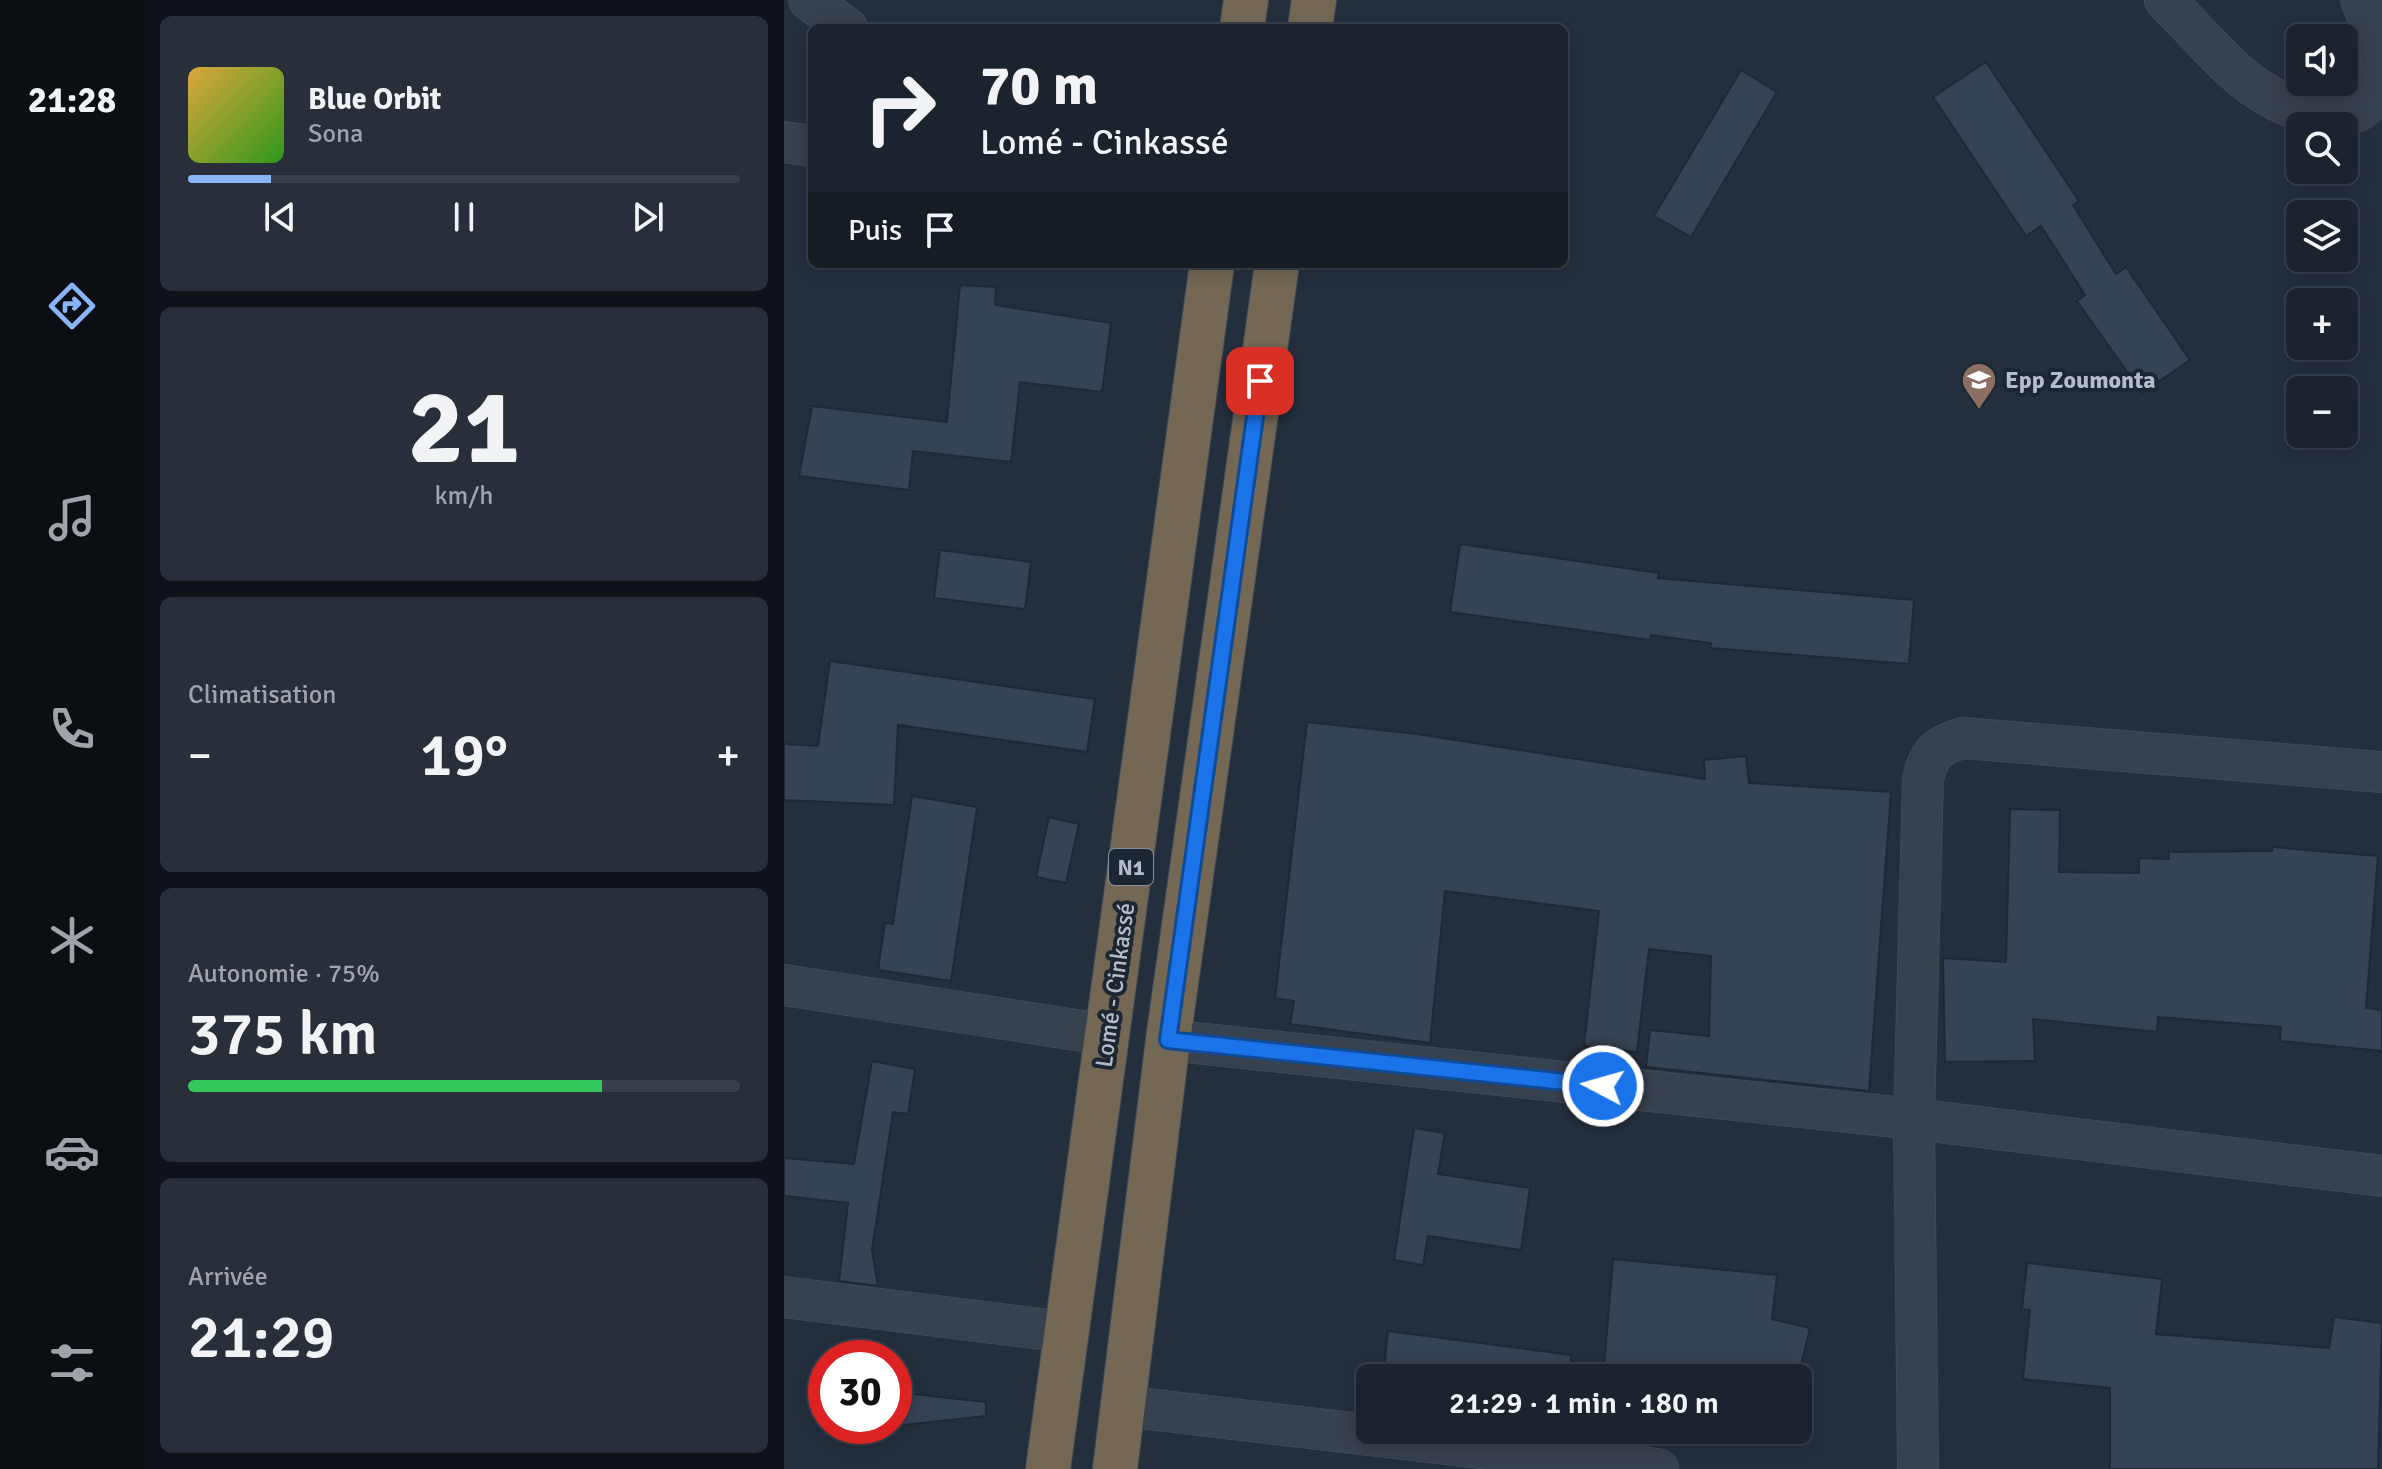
<!DOCTYPE html>
<html lang="fr">
<meta charset="utf-8">
<style>
body{margin:0;font-family:Signika,sans-serif;background:#282f3a;color:#f1f3f6;height:100vh;display:flex;flex-direction:column;font-size:30px;white-space:nowrap}
*{box-sizing:border-box;margin:0}
p{font-size:26px;color:#a0a4aa}
.icon{flex:none;width:44px;height:44px;fill:none;stroke:currentColor;stroke-width:2;stroke-linecap:round;stroke-linejoin:round}
.map{position:relative;flex:1;overflow:hidden}
.details{display:flex;flex-direction:column;gap:16px;padding:16px;background:#0f1319;width:640px}
.details>*{flex:none}
.top-card{position:absolute;left:24px;top:24px;width:760px;height:244px;border-radius:12px;box-shadow:0 4px 20px #0003,0 0 0 2px #39404a;background:#1b232e;color:#f1f3f6;overflow:hidden}
.fabs{position:absolute;left:1502px;top:24px;display:grid;gap:16px}
.fabs a{display:grid;place-items:center;width:72px;height:72px;border-radius:12px;background:#1b232e;box-shadow:0 4px 20px #0003,0 0 0 2px #39404a;font-size:40px}
.speed{position:absolute;left:24px;top:1340px;display:flex;gap:16px;font-size:40px;font-weight:700;text-align:center}
.speed>*{display:grid;place-content:center;width:104px;height:104px;border-radius:50%;background:#1b232e;box-shadow:0 4px 20px #0003,0 0 0 2px #39404a;line-height:1}
.speed .limit{border:12px solid #d22;background:#fff;color:#111}
.pin{position:absolute;display:grid;place-items:center;width:68px;height:68px;color:#fff;margin:-34px;border-radius:16px;box-shadow:0 4px 12px #0006}
.me{position:absolute;width:88px;margin:-44px;rotate:276deg;stroke-linejoin:round;filter:drop-shadow(0 0 6px #0008)}
.turn{display:flex;align-items:center;gap:28px;height:168px;padding:0 40px;font-size:36px}
.turn .icon{width:104px;height:104px;stroke-width:2.5}
.turn b{display:block;font-size:56px;line-height:68px}
.then{display:flex;align-items:center;height:76px;padding:0 40px;background:#0003;gap:16px;font-size:30px}
.big{font-size:60px;font-weight:600;line-height:1.1}
.details .widget{flex:1;display:flex;flex-direction:column;justify-content:center;gap:12px;min-width:0;padding:0 28px;border-radius:12px;background:#282f3a}
.details .dial{align-items:center;gap:0}
.dial b{font-size:104px;line-height:1}
.song{display:flex;align-items:center;gap:24px}
.cover{width:96px;height:96px;border-radius:12px;background:linear-gradient(135deg,hsl(40 70% 55%),hsl(110 70% 35%))}
.played{height:8px;border-radius:4px;background:linear-gradient(90deg,#8ab4f8 15%,#39404a 15%)}
.keys{display:flex;justify-content:space-around;direction:ltr}
.heat{display:flex;justify-content:space-between;align-items:center;font-size:44px;direction:ltr}
.charge{height:12px;border-radius:6px;background:linear-gradient(90deg,#34c759 75%,#39404a 0)}
.trip{position:absolute;left:572px;top:1364px;width:456px;height:80px;border-radius:12px;background:#1b232e;box-shadow:0 4px 20px #0003,0 0 0 2px #39404a;font-weight:600;line-height:80px;text-align:center}
main{display:flex;flex:1;min-height:0}
.menu{display:flex;flex-direction:column;width:144px;justify-content:space-around;align-items:center;background:#0b0e12;color:#a0a4aa}
.menu .icon{width:56px;height:56px}
.menu .selected{color:#8ab4f8}
.menu b{font-size:36px;color:#f1f3f6}
.map>svg:first-child{display:block}
.building{fill:#364354;stroke:#1f2835;stroke-width:2}
.lines{fill:none;stroke-linecap:round;stroke-linejoin:round}
.minor-casing{stroke:#414a57;stroke-width:42}
.highway-casing{stroke:#434c59;stroke-width:46}
.minor{stroke:#38414e;stroke-width:40}
.highway{stroke:#746855;stroke-width:44}
.route-casing{stroke:#114b97;stroke-width:20}
.route{stroke:#1a73e8;stroke-width:14}
.labels{text-anchor:middle;stroke-width:8;stroke-linejoin:round;paint-order:stroke}
.shield{fill:#1d2633;stroke:#878f9c;stroke-width:2}
.shield-label{font-size:22px;font-weight:bold;fill:#b4bcc9}
.poi-label{font-size:24px;font-weight:bold;fill:#b4bcc9;stroke:#1d2633;text-anchor:start}
.street-label{font-size:24px;fill:#b4bcc9;stroke:#1d2633}
</style>
<main>
<nav class="menu">
<b>21:28</b>
<svg class="icon selected" aria-label="directions" viewBox="0 0 24 24"><path d="M12 3l9 9-9 9-9-9zM9 14v-3h6M13 9l2 2-2 2"/></svg>
<svg class="icon" aria-label="music" viewBox="0 0 24 24"><path d="M9 18V5l10-2v13"/><circle cx="6" cy="18" r="3"/><circle cx="16" cy="16" r="3"/></svg>
<svg class="icon" aria-label="phone" viewBox="0 0 24 24"><path d="M5 4h4l2 5-3 2q2 4 5 5l2-3 5 2v4C11 20 4 13 5 4z"/></svg>
<svg class="icon" aria-label="climate" viewBox="0 0 24 24"><path d="M12 3v18M4 7l16 10M4 17L20 7"/></svg>
<svg class="icon" aria-label="car" viewBox="0 0 24 24"><path d="M5 17H2v-5l4-1 3-4h7l3 4 3 1v5h-3M9 17h6M6 11h13"/><circle cx="7" cy="17" r="2"/><circle cx="17" cy="17" r="2"/></svg>
<svg class="icon" aria-label="filters" viewBox="0 0 24 24"><path d="M4 7h16M4 17h16"/><circle cx="9" cy="7" r="2"/><circle cx="15" cy="17" r="2"/></svg>
</nav>
<section class="details">
<div class="widget">
<div class="song"><i class="cover"></i><div><b>Blue Orbit</b><p>Sona</p></div></div>
<div class="played"></div>
<div class="keys"><svg class="icon" aria-label="previous" viewBox="0 0 24 24"><path d="M18 5L8 12l10 7zM5 5v14"/></svg><svg class="icon" aria-label="pause" viewBox="0 0 24 24"><path d="M8 5v14M16 5v14"/></svg><svg class="icon" aria-label="next" viewBox="0 0 24 24"><path d="M6 5l10 7-10 7zM19 5v14"/></svg></div>
</div>
<div class="widget dial"><b>21</b><p>km/h</p></div>
<div class="widget"><p>Climatisation</p>
<div class="heat"><a>−</a><b class="big">19°</b><a>+</a></div>
</div>
<div class="widget"><p>Autonomie · 75%</p><b class="big">375 km</b><div class="charge"></div></div>
<div class="widget"><p>Arrivée</p><b class="big">21:29</b></div>
</section>
<div class="map">
<svg width="1598" height="1469" viewBox="0 0 1598 1469">
<rect width="100%" height="100%" fill="#242f3e"/>
<!-- building -->
<g class="building">
<path d="M1202,62l93,139 -6,4 43,69 10,-7 64,93 -48,33 -65,-92 8,-6 -44,-69 -15,10 -93,-139z"/>
<path d="M957,70l36,22 -86,145 -37,-21z"/>
<path d="M176,285l36,2 -1,18 116,18 -9,69 -82,-10 -9,80 -98,-11 -4,39 -110,-14 13,-70 135,16z"/>
<path d="M676,544l199,29 -1,5 256,22 -5,64 -199,-16 1,-5 -60,-8 -1,5 -200,-28z"/>
<path d="M156,550l91,12 -6,47 -91,-11z"/>
<path d="M46,661l265,38 -8,53 -189,-27 -4,80 -110,-5v-56l34,2z"/>
<path d="M523,722l110,12 288,45 -1,-19 42,-4 3,27 142,9 -22,299 -223,-24 4,-37 59,6 2,-80 -62,-7 -12,103 -53,-6 15,-135 -154,-20 -15,152 -140,-19 4,-23 -19,-3z"/>
<path d="M128,796l65,11 -26,174 -73,-11 7,-47 8,1z"/>
<path d="M1226,809l50,1 -1,62 80,1v-15l30,1v-7l103,-1v-4l106,9 -12,152 16,2v41l-102,-10 1,-14 -123,-10 -1,15 -124,-13 2,42 -90,1 -2,-104 63,4z"/>
<path d="M265,817l30,7 -13,59 -30,-6z"/>
<path d="M88,1061l43,8 -7,45 -15,-2 -21,138 6,36 -39,-5 9,-78 -64,-7v-38l70,6z"/>
<path d="M630,1128l31,5 -7,41 92,14 -9,62 -93,-14 -5,29 -29,-5z"/>
<path d="M829,1259l164,16 -5,44 38,9 -12,50h-195z"/>
<path d="M1243,1263l135,16 -6,55 173,14 5,-31 48,6 -4,146h-268v-81l-87,-9 7,-69 -8,-1z"/>
<path d="M604,1331l183,24 -1,23h-187z"/>
<path d="M110,1392l92,10v14l-92,10z"/>
<path d="M844,1430h58l-43,14 -16,-2z"/>
</g>
<g class="lines">
<defs>
<g id="minor">
<path d="M25,0l38,28"/>
<path d="M1381,0c27,26 63,70 93,89 43,29 124,54 123,-31 -2,-20 -13,-40 -20,-58"/>
<path d="M0,142l28,4"/>
<path d="M0,985l324,50"/>
<path d="M384,1040l746,79 468,57"/>
<path d="M0,1297l281,35"/>
<path d="M339,1406l535,63"/>
<path d="M1134,1469l-4,-350 9,-340c6,-26 15,-34 40,-41l419,34"/>
</g>
<g id="highway">
<path d="M458,28l4,-28"/>
<path d="M526,28l4,-28"/>
<path d="M264,1469l164,-1205"/>
<path d="M331,1469l53,-429 109,-776"/>
</g>
</defs>
<!-- minor casing -->
<use href="#minor" class="minor-casing"/>
<!-- highway casing -->
<use href="#highway" class="highway-casing"/>
<!-- minor -->
<use href="#minor" class="minor"/>
<!-- highway -->
<use href="#highway" class="highway"/>
</g>
<g class="lines">
<defs>
<path id="route" d="M476,381l-92,659 435,46"/>
</defs>
<!-- route casing -->
<use href="#route" class="route-casing"/>
<!-- route -->
<use href="#route" class="route"/>
</g>
<!-- icons -->
<defs>
<symbol id="school-pin" viewBox="-11 -11 22 30"><path d="M0 17L-7.5 6A9.5 9.5 0 1 1 7.5 6Z" fill="#8d6e63" stroke="#1d2633"/><path d="M0-5L7-2L0 1L-7-2ZM-4 1L0 2.5L4 1V4Q0 6-4 4Z" fill="#fff"/></symbol>
</defs>
<g fill-rule="evenodd">
<use href="#school-pin" x="1175" y="360" width="40" height="54"/>
</g>
<g class="labels">
<!-- shield labels -->
<rect class="shield" x="325" y="849" width="44" height="36" rx="6"/>
<g class="shield-label">
<text x="347" y="875">N1</text>
</g>
<!-- poi labels -->
<g class="poi-label">
<text x="1221" y="388">Epp Zoumonta</text>
</g>
<!-- street labels -->
<g class="street-label">
<text transform="translate(331 985) rotate(-82)" y="8">Lomé - Cinkassé</text>
</g>
</g>
</svg>
<div class="fabs">
<a><svg class="icon" aria-label="sound" viewBox="0 0 24 24"><path d="M4 9h4l5-4v14l-5-4H4zM17 9q2 3 0 6"/></svg></a>
<a><svg class="icon" aria-label="search" viewBox="0 0 24 24"><circle cx="10" cy="10" r="6"/><path d="M15 15l6 6"/></svg></a>
<a><svg class="icon" aria-label="layers" viewBox="0 0 24 24"><path d="M12 4l9 5-9 5-9-5zM3 14l9 5 9-5"/></svg></a>
<a>+</a>
<a>−</a>
</div>
<div class="speed"><div class="limit">30</div></div>
<div class="pin" style="left:476px;top:381px;background:#d93025"><svg class="icon" aria-label="arrive" viewBox="0 0 24 24"><path d="M6 21V4h12l-3 4 3 4H6"/></svg></div>
<svg class="me" style="left:819px;top:1086px" viewBox="-20 -20 40 40"><circle r="17" fill="#1a73e8" stroke="#fff" stroke-width="3"/><path d="M0-11L8 9 0 5-8 9z" fill="#fff"/></svg>
<div class="trip">21:29 · 1 min · 180 m</div>
<div class="top-card">
<div class="turn"><svg class="icon" aria-label="right" viewBox="0 0 24 24"><path d="M7 20v-9h11M14 6l5 5-5 5"/></svg><div><b>70 m</b>Lomé - Cinkassé</div></div>
<div class="then">Puis<svg class="icon" aria-label="arrive" viewBox="0 0 24 24"><path d="M6 21V4h12l-3 4 3 4H6"/></svg></div>
</div>
</div>
</main>
